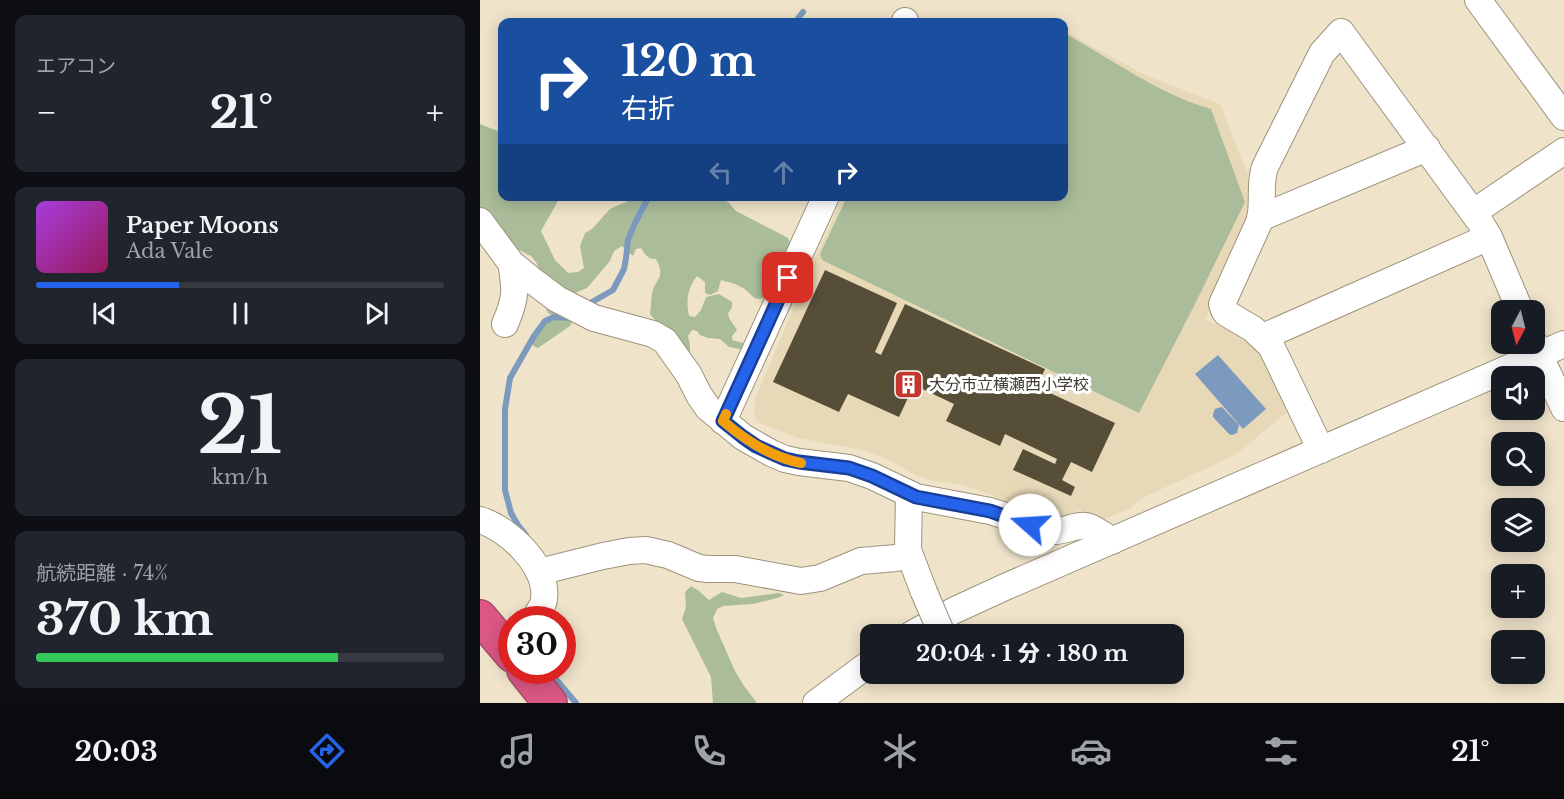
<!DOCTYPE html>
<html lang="ja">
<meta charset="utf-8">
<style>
body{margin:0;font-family:"Libre Baskerville","Noto Sans JP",serif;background:#20242c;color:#f1f3f6;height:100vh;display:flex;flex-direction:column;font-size:22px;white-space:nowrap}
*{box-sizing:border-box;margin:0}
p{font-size:20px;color:#9ea1a6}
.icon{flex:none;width:33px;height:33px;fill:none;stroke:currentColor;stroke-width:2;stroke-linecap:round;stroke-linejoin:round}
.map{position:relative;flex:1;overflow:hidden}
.sheet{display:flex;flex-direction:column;gap:15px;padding:15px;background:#0d0f14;width:480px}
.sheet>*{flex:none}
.guide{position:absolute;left:18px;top:18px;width:570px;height:183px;border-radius:12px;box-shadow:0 3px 15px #0003;background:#1a4fa0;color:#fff;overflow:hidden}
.needle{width:39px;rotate:187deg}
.buttons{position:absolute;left:1011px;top:300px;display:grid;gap:12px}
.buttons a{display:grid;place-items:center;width:54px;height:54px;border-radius:12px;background:#171b24;box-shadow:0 3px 15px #0003;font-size:30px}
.speed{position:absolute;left:18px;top:606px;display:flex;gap:12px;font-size:30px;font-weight:700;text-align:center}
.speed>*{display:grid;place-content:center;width:78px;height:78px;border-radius:50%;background:#171b24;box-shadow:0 3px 15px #0003;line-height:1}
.speed .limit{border:9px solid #d22;background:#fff;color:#111}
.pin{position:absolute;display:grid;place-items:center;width:51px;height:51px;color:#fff;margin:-26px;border-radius:12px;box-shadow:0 3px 9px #0006}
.me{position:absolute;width:66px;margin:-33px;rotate:289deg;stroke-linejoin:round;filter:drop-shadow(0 0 4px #0008)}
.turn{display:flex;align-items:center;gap:21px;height:126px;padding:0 24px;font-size:27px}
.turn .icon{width:78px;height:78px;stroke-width:2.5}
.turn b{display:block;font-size:42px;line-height:51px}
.lanes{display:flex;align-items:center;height:57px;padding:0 24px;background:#0003;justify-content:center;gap:30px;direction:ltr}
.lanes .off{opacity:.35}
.big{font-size:45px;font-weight:800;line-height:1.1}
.sheet .tile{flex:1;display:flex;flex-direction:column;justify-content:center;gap:9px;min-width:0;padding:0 21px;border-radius:12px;background:#20242c}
.sheet .dial{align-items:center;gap:0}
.dial b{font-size:78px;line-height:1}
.song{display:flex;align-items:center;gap:18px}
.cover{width:72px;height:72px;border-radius:9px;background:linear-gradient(135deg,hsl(280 70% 55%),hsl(330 70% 35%))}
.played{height:6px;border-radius:3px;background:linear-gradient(90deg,#2563eb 35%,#363941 35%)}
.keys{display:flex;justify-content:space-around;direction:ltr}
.heat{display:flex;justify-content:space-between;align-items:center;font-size:33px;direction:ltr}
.charge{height:9px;border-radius:4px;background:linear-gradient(90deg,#34c759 74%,#363941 0)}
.trip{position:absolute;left:380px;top:624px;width:324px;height:60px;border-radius:12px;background:#171b24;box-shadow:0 3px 15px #0003;font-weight:800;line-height:60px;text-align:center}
.menu{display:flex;height:96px;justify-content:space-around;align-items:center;background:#090b0e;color:#9ea1a6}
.menu .icon{width:42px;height:42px}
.menu .current{color:#2563eb}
.menu b{font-size:27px;color:#f1f3f6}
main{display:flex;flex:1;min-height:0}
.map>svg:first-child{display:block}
.built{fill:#e7d9b8}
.green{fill:#aabc9a}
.water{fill:#7b9abd}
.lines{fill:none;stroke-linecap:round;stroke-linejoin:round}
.stream{stroke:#7b9abd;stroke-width:6}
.building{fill:#574e38}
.minor-casing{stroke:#9e937b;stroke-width:28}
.highway-casing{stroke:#a54e68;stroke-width:36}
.minor{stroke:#fff;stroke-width:26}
.highway{stroke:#db5885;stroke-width:33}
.minor-bridge-casing{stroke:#9e937b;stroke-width:28;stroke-linecap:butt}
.minor-bridge{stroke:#fff;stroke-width:26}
.route-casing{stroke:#184099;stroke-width:15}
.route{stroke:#2563eb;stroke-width:10}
.slow{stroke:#f59e0b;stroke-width:10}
.labels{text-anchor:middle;stroke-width:6;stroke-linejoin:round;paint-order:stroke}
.poi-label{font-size:16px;fill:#413c32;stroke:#fff;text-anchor:start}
</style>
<main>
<section class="sheet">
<div class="tile"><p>エアコン</p>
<div class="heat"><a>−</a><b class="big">21°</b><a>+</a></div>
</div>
<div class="tile">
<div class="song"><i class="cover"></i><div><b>Paper Moons</b><p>Ada Vale</p></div></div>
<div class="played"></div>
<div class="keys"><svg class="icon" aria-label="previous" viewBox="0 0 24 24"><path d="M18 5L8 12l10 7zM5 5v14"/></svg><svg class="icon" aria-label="pause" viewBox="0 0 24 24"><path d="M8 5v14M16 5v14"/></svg><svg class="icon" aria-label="next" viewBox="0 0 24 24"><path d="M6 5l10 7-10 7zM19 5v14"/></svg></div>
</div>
<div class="tile dial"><b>21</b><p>km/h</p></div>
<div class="tile"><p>航続距離 · 74%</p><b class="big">370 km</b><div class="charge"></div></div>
</section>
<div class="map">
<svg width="1084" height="703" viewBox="0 0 1084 703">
<rect width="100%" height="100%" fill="#efe3ca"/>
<!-- built -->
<path class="built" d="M584,31l79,43 77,30 38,97 -5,22 -48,97 42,18 14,15 29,57 -55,45 -95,44 -9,9 -29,12 -22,-10 -22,11 -83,-32 -16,-5 -25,-3 -17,-5 -30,-17 -24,-9 -65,-12 -40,-16 -3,-5 -1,-8 2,-13 54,-127 33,-72 221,-1z"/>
<!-- green -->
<g class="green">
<path d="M584,33c48,26 94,61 147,76l34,93 -50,102 -56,109 -317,-153 -2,-6 27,-57 217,-1z"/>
<path d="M0,124l20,8 2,4v60l55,1 1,4 -17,30 14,29 13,13 10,-1 6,-4 -4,-22 5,-13 7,-4 18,-20 18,-8 4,-4h79l17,5 8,9 52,27 2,5 -19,52c-21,9 -15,0 -30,-8 -6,-4 -14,-5 -20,-7l-3,11 -8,4 -5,-2v-11l-8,-6c-10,13 -11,25 -8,40l6,1 6,-7 5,-13 13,-3 13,8v6l-4,5 1,5 8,12 -5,6v4l11,3 3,3 -1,4 -16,-3 -9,-8 -12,-1 -8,-3 -3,-4 -5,-1 -4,6 2,9v7l-5,3 -35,-41c1,-7 1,-14 2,-21 4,-16 14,-15 4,-34 -8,1 -11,-5 -15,-11l-5,1 -3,7 -11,-10 -8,5 -4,10 -23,27 -17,7 -28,-20 -6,-13 -5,-6 -22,-11 -20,-23 -9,-14z"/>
<path d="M68,304l22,11 2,8 -2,3 -32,22 -5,-2 -1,-9c5,-9 13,-13 20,-22l-4,-2 -2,-5z"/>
<path d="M211,586l8,5 10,9 13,-8 19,6 38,-5 5,2 -7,3 -24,6 -30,2 -6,3 -4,9 3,10 19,43 9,15 13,17h-44l-2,-26 -29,-58 4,-12 -1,-15z"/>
</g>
<!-- water -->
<g class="water">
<path d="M738,355l48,54 -23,20 -48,-55z"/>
<path d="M741,407l2,1 16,17 -2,8 -5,2 -3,-1 -16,-17v-3l2,-5z"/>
</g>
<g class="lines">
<!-- stream -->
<g class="stream">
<path d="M315,22l8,-10"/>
<path d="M105,306l28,-16 11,-21 2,-11 2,-18 6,-15 15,-29"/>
<path d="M46,535l-8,-10 -7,-12 -6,-23v-81l5,-31 24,-42 11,-15 9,-4 17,1"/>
<path d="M68,670l28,33"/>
</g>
</g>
<!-- building -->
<path class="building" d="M345,270l72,33 -22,49 6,3 24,-51 140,65 -8,18 78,36 -23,49 -21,-10 -9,18 13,7 -4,9 -58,-26 10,-21 32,15 2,-5 -52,-25 -5,12 -54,-25 8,-17 -40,-19 -15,32 -51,-23 -9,18 -66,-30z"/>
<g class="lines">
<defs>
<g id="minor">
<path d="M998,0l86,117"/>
<path d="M425,22v-1"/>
<path d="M994,212l90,-61"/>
<path d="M780,218l167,-70"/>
<path d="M0,221l31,42 22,18 24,18 37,19 59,16 12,7 24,34 10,20 9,13 35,29 28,16 14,6 14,3 50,6 23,8 44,21 74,14 62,20c13,1 24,-7 34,-5 9,2 19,10 26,15"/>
<path d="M25,324c11,-25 11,-34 6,-61"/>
<path d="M783,337l226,-100"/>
<path d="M1054,343l30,65"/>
<path d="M243,421l103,-225"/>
<path d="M841,450l-50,-104 -18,-17 -27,-16 -2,-3 -2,-6 38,-84c4,-18 -1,-36 5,-53l57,-114 19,-21 139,190 9,15 31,73"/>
<path d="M429,494l-1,56 16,42"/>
<path d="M0,520c29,9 68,46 64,79 0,7 -7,14 -10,21"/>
<path d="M59,572l64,-16 26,-5 17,-1 22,5 31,13 9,1h27l66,12 19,-3 41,-17 35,-3 13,-4"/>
<path d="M432,634l43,-24 50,-23 559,-243"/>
<path d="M336,703l54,-40"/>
</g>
<g id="highway">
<path d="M0,617l32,38"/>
<path d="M44,670l26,33"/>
</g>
</defs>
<!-- minor casing -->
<use href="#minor" class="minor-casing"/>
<!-- highway casing -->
<use href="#highway" class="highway-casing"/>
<!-- minor -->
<use href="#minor" class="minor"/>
<!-- highway -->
<use href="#highway" class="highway"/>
<defs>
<path id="minor-bridge" d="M444,592l18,42"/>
</defs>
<!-- minor-bridge casing -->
<use href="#minor-bridge" class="minor-bridge-casing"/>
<!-- minor-bridge -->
<use href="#minor-bridge" class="minor-bridge"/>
</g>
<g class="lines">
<defs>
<path id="route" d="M308,278l-65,143 20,16 13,9 29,13 14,3 50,6 23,8 44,21 74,14 40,14"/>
</defs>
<!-- route casing -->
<use href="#route" class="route-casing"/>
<!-- route -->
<use href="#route" class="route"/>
<!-- slow -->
<path class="slow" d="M246,414l-3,7c23,20 48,36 78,42"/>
</g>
<!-- icons -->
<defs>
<symbol id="building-square" viewBox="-11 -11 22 22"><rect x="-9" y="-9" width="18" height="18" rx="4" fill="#c3362d" stroke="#fff"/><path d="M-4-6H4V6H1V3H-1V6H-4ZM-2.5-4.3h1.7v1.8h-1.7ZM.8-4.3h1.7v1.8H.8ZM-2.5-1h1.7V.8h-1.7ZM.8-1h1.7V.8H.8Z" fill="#fff"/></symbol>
</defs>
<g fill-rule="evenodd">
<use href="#building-square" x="412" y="368" width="33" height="33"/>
</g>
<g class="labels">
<!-- poi labels -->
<g class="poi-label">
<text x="449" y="390">大分市立横瀬西小学校</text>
</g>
</g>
</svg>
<div class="buttons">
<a><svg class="needle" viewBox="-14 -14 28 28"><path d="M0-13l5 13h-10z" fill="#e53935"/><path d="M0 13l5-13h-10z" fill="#9ea1a6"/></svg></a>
<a><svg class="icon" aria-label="sound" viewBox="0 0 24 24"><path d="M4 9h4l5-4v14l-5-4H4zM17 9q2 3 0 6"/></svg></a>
<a><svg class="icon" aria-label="search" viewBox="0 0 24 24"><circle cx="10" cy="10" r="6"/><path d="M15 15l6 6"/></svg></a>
<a><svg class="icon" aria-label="layers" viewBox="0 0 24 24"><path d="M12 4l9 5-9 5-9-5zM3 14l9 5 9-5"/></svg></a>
<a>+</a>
<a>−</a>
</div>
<div class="speed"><div class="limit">30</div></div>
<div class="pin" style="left:308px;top:278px;background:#d93025"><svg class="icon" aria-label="arrive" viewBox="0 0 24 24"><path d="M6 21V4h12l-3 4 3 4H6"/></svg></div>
<svg class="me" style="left:550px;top:525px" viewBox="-20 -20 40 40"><circle r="19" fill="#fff"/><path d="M0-13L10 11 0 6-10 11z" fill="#2563eb"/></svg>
<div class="trip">20:04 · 1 分 · 180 m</div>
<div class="guide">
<div class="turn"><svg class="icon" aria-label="right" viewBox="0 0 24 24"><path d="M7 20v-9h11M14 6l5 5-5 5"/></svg><div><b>120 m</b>右折</div></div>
<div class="lanes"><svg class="icon off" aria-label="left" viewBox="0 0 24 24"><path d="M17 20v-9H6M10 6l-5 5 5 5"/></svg><svg class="icon off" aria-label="ahead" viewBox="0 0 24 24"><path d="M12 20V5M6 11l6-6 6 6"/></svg><svg class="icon" aria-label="right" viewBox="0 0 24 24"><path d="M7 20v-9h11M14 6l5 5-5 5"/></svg></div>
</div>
</div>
</main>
<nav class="menu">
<b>20:03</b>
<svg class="icon current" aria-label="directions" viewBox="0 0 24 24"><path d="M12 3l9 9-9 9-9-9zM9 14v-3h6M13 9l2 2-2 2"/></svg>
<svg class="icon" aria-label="music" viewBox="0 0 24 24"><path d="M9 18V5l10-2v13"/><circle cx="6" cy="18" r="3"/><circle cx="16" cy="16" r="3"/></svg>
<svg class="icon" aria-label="phone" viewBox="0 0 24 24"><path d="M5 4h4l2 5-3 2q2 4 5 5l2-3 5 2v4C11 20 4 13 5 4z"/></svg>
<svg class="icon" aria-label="climate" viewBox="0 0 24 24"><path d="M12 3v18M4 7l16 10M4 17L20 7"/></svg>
<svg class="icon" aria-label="car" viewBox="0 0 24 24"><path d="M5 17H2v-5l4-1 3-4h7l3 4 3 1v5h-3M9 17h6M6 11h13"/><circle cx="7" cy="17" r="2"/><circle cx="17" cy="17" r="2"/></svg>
<svg class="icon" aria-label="filters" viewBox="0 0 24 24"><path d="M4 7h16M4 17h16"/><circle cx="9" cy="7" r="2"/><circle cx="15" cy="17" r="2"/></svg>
<b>21°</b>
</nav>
